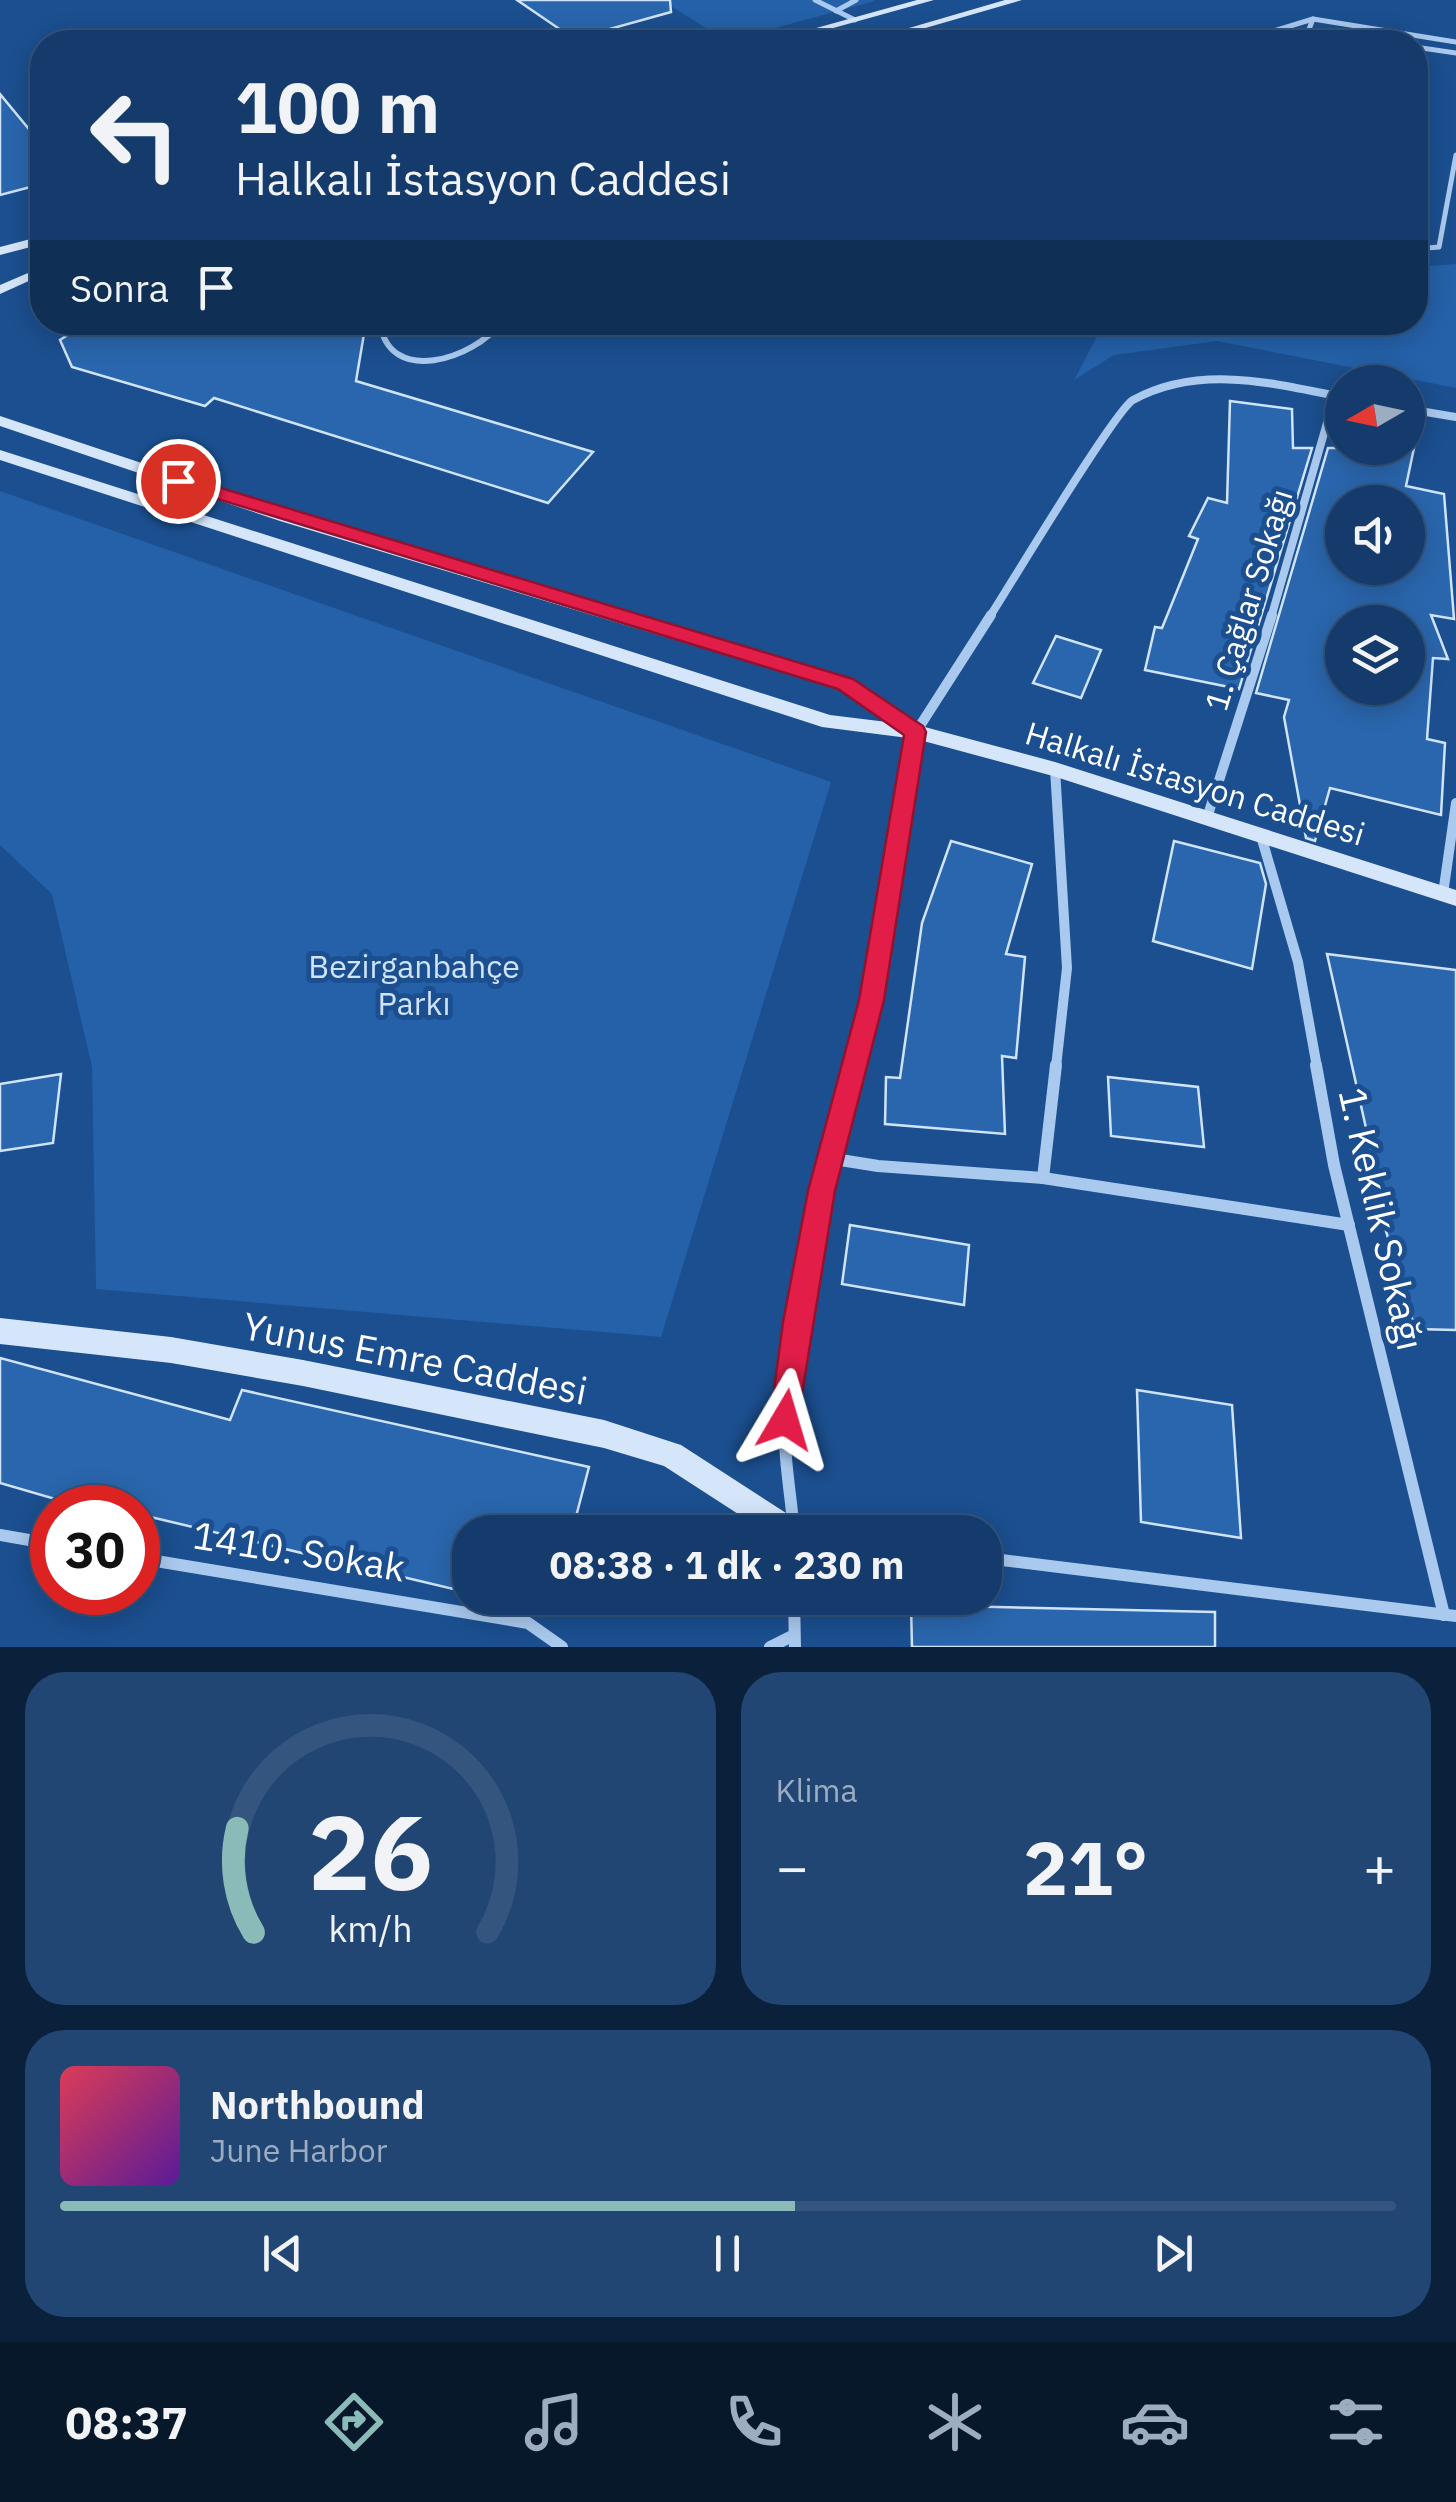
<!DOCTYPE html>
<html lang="tr">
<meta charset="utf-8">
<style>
body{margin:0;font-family:"IBM Plex Sans",sans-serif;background:#214673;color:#f1f3f6;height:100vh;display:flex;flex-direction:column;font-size:38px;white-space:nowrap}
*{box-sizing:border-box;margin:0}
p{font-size:32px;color:#9dadc1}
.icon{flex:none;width:55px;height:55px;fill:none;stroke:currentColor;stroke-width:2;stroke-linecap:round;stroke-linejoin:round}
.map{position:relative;height:1647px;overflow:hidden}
.drawer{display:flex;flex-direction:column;gap:25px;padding:25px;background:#0b203b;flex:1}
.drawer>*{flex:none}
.guide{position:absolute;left:30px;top:30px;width:1398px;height:305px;border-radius:40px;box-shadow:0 5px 25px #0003,0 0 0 2px #33557e;background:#143b6b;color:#f1f3f6;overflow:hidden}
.needle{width:65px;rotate:261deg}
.controls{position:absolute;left:1325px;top:365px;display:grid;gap:20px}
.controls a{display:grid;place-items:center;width:100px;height:100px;border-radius:50%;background:#143b6b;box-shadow:0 5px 25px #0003,0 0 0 2px #33557e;font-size:50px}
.speed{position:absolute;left:30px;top:1485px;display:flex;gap:20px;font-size:50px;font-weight:700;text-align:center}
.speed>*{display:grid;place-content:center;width:130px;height:130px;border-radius:50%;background:#143b6b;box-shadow:0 5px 25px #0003,0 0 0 2px #33557e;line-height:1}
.speed .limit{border:15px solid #d22;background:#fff;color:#111}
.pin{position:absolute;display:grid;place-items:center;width:85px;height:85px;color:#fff;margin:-42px;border:5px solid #fff;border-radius:50%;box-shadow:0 2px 10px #0007}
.me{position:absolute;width:110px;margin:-55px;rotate:7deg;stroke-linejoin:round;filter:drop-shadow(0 0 8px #0008)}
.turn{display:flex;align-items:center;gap:35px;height:210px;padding:0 40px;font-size:45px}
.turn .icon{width:130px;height:130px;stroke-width:2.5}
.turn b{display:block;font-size:70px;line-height:85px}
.then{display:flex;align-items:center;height:95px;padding:0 40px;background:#0003;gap:20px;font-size:38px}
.big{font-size:75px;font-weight:700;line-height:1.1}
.drawer .widget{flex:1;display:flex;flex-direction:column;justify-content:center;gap:15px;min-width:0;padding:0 35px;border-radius:40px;background:#214673}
.drawer .dial{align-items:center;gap:0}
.dial svg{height:260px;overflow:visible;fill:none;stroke:#33557e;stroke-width:7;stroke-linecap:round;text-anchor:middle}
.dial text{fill:#f1f3f6;stroke:none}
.song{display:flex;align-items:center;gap:30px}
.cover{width:120px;height:120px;border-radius:15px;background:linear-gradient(135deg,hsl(350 70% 55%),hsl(270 70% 35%))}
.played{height:10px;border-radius:5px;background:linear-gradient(90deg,#8bbbb9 55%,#33557e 55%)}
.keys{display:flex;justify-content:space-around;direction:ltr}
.heat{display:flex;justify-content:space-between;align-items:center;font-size:55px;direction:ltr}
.drawer .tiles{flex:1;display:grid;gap:25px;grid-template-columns:1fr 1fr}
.widget:last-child{grid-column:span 2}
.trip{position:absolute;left:452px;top:1515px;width:550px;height:100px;border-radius:40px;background:#143b6b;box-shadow:0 5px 25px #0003,0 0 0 2px #33557e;font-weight:700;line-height:100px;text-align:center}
.tabs{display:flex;height:160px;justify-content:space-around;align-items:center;background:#08182b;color:#9dadc1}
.tabs .icon{width:70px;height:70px}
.tabs .current{color:#8bbbb9}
.tabs b{font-size:45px;color:#f1f3f6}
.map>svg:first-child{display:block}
.green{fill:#2461a8}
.building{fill:#2a66ad;stroke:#cfe3fa;stroke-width:2.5;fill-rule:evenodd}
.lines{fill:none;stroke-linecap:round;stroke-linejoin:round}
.lane-far1{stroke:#a9c9ee;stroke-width:5}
.lane{stroke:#a9c9ee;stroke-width:6}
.street-far2{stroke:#a9c9ee;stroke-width:8}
.street-far1{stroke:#a9c9ee;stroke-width:10}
.street{stroke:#a9c9ee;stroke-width:12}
.secondary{fill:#d6e6fa;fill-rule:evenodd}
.route{fill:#e11d48;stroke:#92132f;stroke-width:2.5}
.labels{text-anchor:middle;stroke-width:10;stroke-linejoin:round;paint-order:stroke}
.street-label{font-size:32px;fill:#fff;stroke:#1b4f8f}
.park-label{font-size:32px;fill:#cfe3fa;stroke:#1b4f8f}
.near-street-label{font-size:38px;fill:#fff;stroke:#1b4f8f}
</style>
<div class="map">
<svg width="1456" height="1647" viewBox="0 0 1456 1647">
<rect width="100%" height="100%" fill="#1b4f8f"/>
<!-- green -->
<g class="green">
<path d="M661,0h212l2,1 -148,40z"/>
<path d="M1456,264v124l-239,-47 -103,14 -40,25 30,-57 311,-1v-55z"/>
<path d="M0,491l831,291 -170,555 -565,-48 -4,-222 -40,-173 -52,-49z"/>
</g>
<!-- building -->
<g class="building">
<path d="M517,0h153l1,12 -97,27z"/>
<path d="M0,94l42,51v39l-42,11z"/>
<path d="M88,322h278l-10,59 237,71 -45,51 -334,-105 -9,8 -133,-39 -12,-27z"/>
<path d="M1230,401l62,8 1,39h19l-73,241 -94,-19 10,-43 7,1 36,-89 -9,-3 19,-38 19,5z"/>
<path d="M1328,448h86l-8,38 38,8 10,125 -23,-4 17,44 -15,-1 -6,81 18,4 -4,72 -111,-27 -15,53 -9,-3 -22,-121 5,-17 -33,-7zM1342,502h66v66h-66zM1342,622h66v66h-66z"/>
<path d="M1056,636l45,14 -20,48 -48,-15z"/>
<path d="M951,841l81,23 -26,90 19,3 -9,101 -14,-2 3,78 -120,-10 1,-47 14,1 22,-155z"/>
<path d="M1174,841l86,22 6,21 -14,85 -99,-28z"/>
<path d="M1327,954l129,16v360l-41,-1 -40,-135 6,1z"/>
<path d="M61,1074l-8,69 -53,8v-67z"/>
<path d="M1108,1077l90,10 6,60 -93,-11z"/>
<path d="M850,1225l119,20 -5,60 -122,-21z"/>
<path d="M0,1358l230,62 12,-30 347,77 -17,65h-102v61l-332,-79v-6h-52l-86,-25z"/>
<path d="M1137,1390l95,15 9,133 -100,-16z"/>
<path d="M490,1598h66l-4,14z"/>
<path d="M911,1605l304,7v35h-303z"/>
</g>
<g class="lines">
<!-- lane-far1 -->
<g class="lane-far1">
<path d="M815,0l40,20"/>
<path d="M836,11l20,-11"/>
<path d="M1356,37l33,5"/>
<path d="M1238,42l75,-23 143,23"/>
<path d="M1304,42l9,-23"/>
<path d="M1415,47l41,6"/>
<path d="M1415,249l24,-2 17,-92"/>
</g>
<!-- lane -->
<path class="lane" d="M380,322c8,65 95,37 121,0"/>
<!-- street-far2 -->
<g class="street-far2">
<path d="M1408,409l48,8"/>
<path d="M989,618c20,-31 126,-208 144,-218 66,-36 139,-17 209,-3"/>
<path d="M1271,618l64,-223"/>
</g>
<!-- street-far1 -->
<g class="street-far1">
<path d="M1055,769l12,199 -11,99"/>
<path d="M1207,818l65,-203"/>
<path d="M1261,836l37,126 19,105"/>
<path d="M1443,894l13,-91"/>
<path d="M853,1067l19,-67 44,-268 75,-117"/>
</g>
<!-- street -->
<g class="street">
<path d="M1316,1065l18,100 110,450"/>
<path d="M828,1158l50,8 165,12 306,47"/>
<path d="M1043,1178l13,-113"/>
<path d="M794,1532c-3,-37 -11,-77 -9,-115 8,-118 37,-238 69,-352"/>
<path d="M0,1535l52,9"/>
<path d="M138,1558l390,65 34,24"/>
<path d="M985,1558l471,58"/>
<path d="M794,1598l1,49"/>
<path d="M770,1647l24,-12"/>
</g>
<!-- secondary -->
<g class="secondary">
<path d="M917,0h17l-151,42h-17z"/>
<path d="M1005,0h17l-145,42h-16z"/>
<path d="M42,236v8l-42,11v-8z"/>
<path d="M42,267v8l-42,19v-9z"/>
<path d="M0,416l292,97 560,166 69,47 134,36 401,128v16l-403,-130 -137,-37 -94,-12 -822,-267v-10l830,265 57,7 -49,-33 -558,-168 -280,-95z"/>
<path d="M0,1318l171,19 132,23 301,60 77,25 119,77 4,10h-38l-102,-66 -60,-18 -301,-62 -132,-23 -171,-19z"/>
</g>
</g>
<!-- route -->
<path class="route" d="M178,475l675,204 70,47 3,6 -42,268 -49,191 -39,240 -11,5 -11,-5 -4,-11 13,-98 25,-131 51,-191 45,-265 -66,-46 -666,-204v-8z"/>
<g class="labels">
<!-- street labels -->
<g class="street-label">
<text transform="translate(1249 600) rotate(-73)" y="11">1. Çağlar Sokağı</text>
<text transform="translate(1195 784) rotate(17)" y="11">Halkalı İstasyon Caddesi</text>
</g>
<!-- park labels -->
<g class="park-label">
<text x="414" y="978">Bezirganbahçe<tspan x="414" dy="37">Parkı</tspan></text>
</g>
<!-- near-street labels -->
<g class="near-street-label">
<text transform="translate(1381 1219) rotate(77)" y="13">1. Keklik Sokağı</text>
<text transform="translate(415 1359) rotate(11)" y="13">Yunus Emre Caddesi</text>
<text transform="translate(299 1552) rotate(9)" y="13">1410. Sokak</text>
</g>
</g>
</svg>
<div class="controls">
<a><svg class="needle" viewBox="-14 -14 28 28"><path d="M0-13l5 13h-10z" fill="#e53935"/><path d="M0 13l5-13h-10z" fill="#9dadc1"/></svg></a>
<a><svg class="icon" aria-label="sound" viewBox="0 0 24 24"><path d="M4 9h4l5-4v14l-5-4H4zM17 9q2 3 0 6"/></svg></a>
<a><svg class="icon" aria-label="layers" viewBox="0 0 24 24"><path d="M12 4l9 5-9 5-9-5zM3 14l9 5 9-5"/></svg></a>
</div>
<div class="speed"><div class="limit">30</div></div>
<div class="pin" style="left:178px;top:481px;background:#d93025"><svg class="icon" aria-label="arrive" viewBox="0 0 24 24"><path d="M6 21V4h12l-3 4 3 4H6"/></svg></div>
<svg class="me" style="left:785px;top:1420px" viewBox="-20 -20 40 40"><path d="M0-17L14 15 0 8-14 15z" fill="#e11d48" stroke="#fff" stroke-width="4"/></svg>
<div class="trip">08:38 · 1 dk · 230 m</div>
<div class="guide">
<div class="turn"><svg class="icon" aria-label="left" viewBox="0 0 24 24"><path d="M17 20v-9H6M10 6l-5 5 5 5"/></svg><div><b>100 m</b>Halkalı İstasyon Caddesi</div></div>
<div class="then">Sonra<svg class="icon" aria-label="arrive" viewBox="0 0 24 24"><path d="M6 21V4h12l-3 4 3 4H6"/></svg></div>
</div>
</div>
<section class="drawer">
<div class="tiles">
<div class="widget dial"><svg viewBox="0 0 100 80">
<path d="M14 69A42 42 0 1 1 86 69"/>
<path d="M14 69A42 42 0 0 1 9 37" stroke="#8bbbb9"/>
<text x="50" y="56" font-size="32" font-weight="700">26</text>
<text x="50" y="72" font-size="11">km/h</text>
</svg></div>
<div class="widget"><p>Klima</p>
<div class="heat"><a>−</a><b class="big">21°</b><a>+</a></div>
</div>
<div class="widget">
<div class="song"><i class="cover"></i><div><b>Northbound</b><p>June Harbor</p></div></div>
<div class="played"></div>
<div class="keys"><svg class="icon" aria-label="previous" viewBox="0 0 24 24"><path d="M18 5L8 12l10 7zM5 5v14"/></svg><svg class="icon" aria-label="pause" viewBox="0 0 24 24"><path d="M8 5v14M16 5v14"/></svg><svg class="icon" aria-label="next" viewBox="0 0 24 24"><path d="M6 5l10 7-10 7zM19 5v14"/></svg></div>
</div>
</div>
</section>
<nav class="tabs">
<b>08:37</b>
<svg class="icon current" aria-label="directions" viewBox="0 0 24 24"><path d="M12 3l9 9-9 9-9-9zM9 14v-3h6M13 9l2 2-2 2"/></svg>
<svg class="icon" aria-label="music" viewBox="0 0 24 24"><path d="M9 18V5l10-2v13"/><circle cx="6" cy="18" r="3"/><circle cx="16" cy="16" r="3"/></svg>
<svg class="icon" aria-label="phone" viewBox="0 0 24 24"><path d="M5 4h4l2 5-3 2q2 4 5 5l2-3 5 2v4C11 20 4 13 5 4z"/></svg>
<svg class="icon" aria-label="climate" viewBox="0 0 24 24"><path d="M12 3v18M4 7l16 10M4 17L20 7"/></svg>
<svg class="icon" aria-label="car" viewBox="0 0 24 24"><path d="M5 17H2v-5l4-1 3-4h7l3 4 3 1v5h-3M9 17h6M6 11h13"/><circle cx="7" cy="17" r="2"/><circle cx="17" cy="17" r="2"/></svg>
<svg class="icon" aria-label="filters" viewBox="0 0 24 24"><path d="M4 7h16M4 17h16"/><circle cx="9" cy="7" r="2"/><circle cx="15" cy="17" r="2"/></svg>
</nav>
